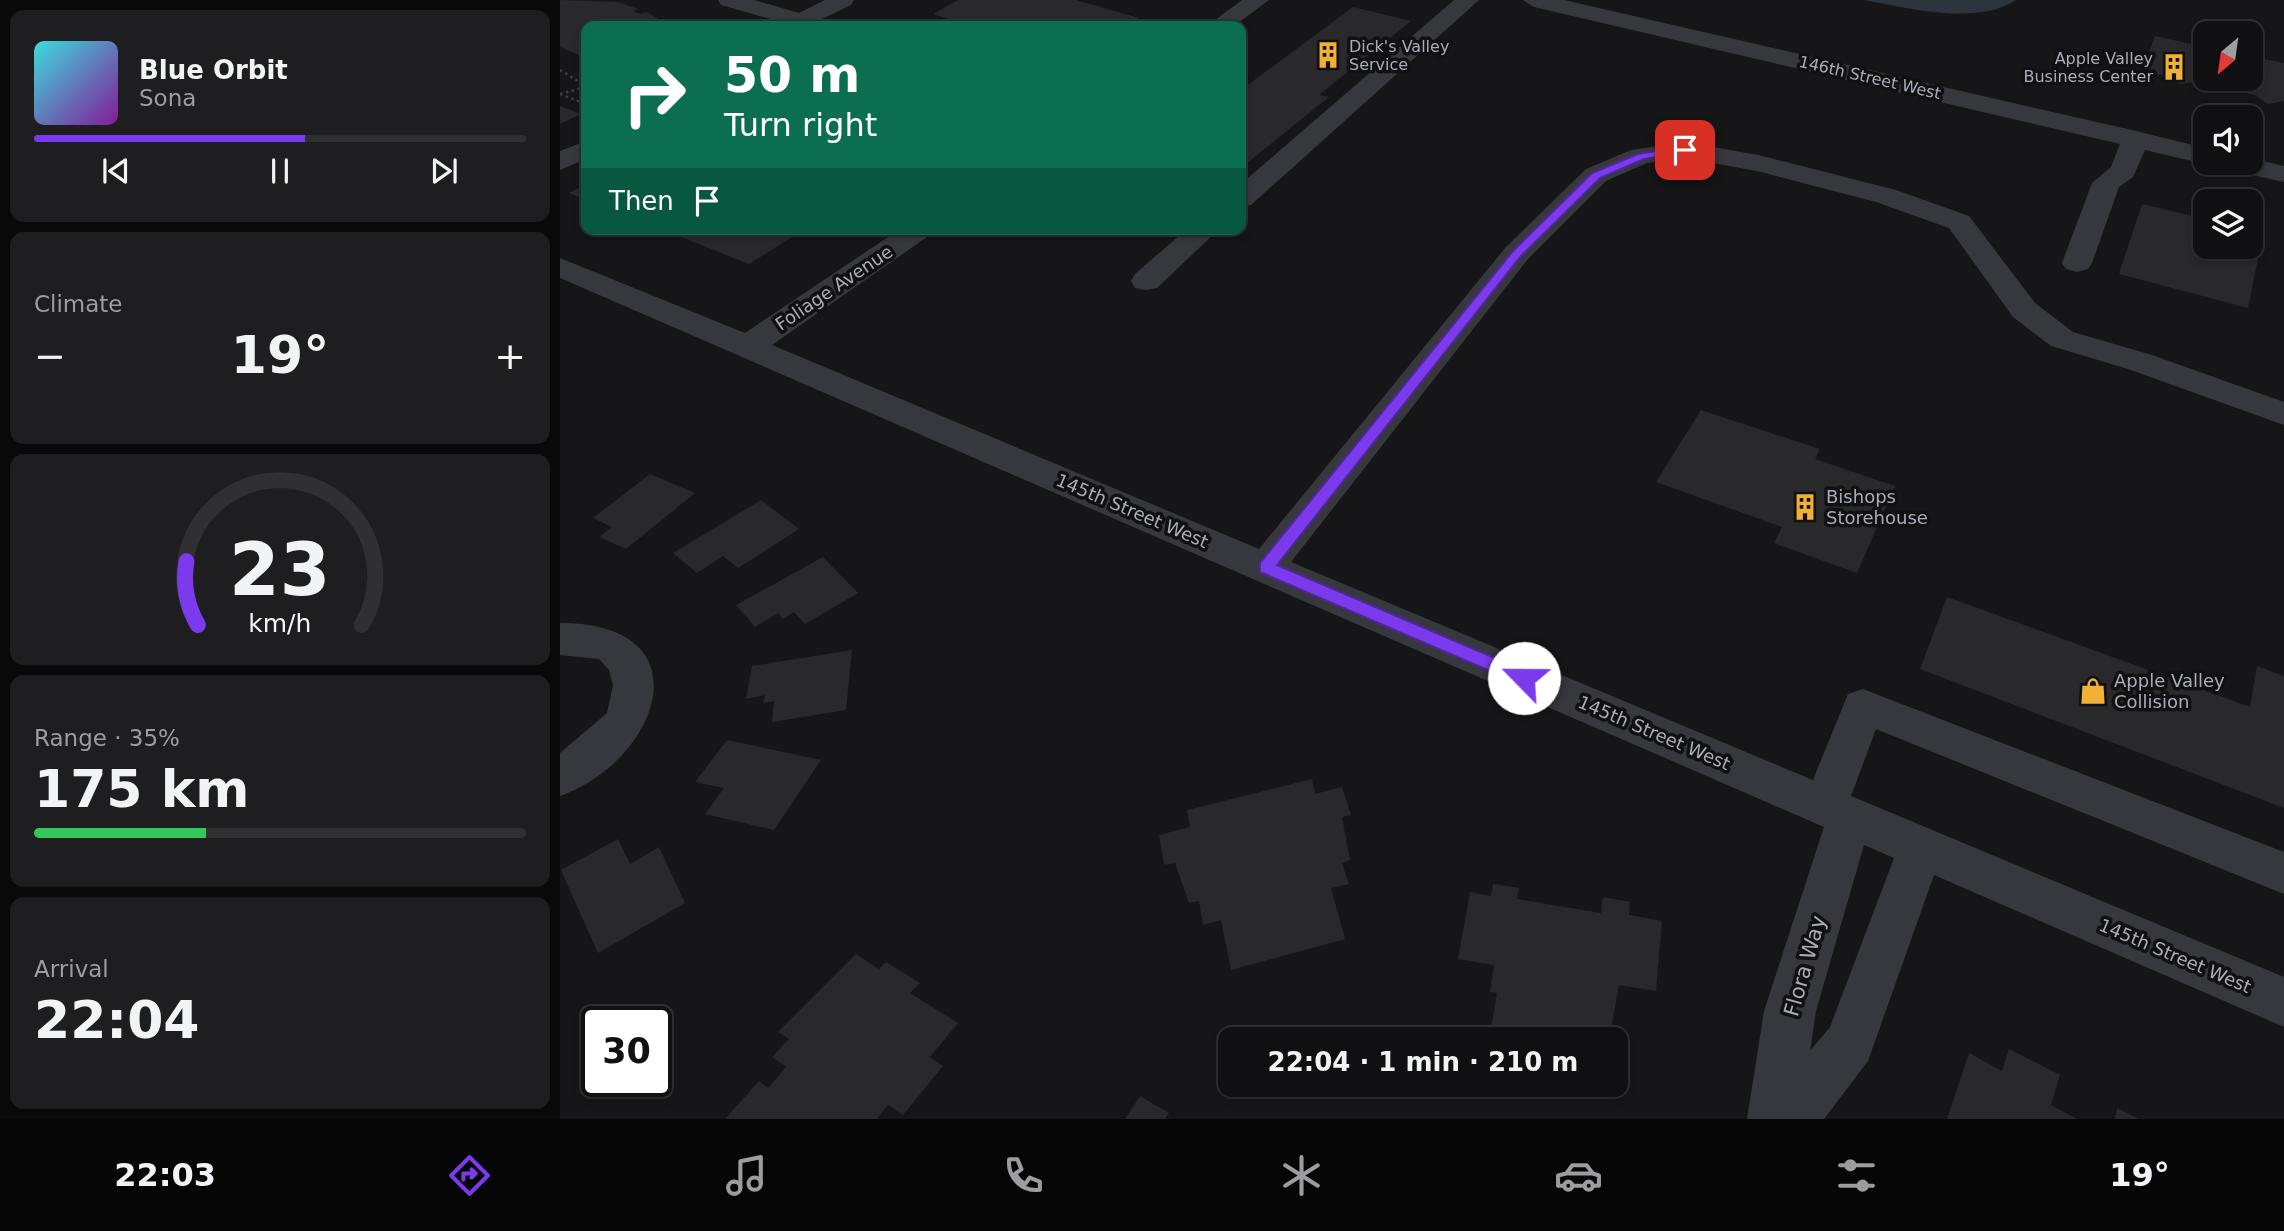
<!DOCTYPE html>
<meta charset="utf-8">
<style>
body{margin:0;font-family:"DejaVu Sans",sans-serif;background:#1e1e20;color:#f1f3f6;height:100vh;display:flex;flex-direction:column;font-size:26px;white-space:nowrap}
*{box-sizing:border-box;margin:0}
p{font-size:23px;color:#9c9d9f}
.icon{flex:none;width:38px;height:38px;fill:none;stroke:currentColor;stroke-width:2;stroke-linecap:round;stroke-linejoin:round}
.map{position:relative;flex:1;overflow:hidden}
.details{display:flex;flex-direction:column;gap:10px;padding:10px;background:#09090a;width:560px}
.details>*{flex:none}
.hud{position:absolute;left:21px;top:21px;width:665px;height:214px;border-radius:14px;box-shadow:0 4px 10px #0003,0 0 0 2px #303032;background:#0b6e4f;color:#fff;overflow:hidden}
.needle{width:46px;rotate:209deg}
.fabs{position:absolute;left:1633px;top:21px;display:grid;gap:14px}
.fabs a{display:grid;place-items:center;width:70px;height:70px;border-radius:14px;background:#101012;box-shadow:0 4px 10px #0003,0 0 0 2px #303032;font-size:35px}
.speed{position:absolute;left:21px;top:1006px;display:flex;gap:14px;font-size:35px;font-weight:700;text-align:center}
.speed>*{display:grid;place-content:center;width:91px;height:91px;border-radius:50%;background:#101012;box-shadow:0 4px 10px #0003,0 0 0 2px #303032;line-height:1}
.speed .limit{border:4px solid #111;border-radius:10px;background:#fff;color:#111}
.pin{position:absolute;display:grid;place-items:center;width:60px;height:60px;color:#fff;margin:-30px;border-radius:14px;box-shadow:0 4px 10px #0006}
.me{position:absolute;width:77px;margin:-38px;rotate:293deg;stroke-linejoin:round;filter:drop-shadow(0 0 5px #0008)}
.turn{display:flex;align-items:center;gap:24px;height:147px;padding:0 28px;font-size:32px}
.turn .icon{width:91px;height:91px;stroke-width:2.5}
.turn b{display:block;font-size:49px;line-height:60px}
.then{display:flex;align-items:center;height:66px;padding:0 28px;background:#0003;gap:14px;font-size:26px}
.big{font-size:52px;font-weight:700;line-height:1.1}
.details .card{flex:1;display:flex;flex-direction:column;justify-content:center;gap:10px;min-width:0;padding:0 24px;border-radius:14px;background:#1e1e20}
.details .dial{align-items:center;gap:0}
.dial svg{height:182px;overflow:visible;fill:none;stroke:#303032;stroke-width:7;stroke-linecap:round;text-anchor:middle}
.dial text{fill:#f1f3f6;stroke:none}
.song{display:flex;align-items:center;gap:21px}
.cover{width:84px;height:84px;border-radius:10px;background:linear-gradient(135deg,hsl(180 70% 55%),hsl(290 70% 35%))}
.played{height:7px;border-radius:4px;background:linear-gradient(90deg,#7c3aed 55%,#303032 55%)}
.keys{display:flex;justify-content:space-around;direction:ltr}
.heat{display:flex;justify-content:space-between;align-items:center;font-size:38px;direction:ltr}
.charge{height:10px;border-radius:5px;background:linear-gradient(90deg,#34c759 35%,#303032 0)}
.trip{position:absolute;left:658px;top:1027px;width:410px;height:70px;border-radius:14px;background:#101012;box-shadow:0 4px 10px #0003,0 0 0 2px #303032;font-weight:700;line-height:70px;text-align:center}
.tabs{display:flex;height:112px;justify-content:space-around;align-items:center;background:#060607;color:#9c9d9f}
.tabs .icon{width:49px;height:49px}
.tabs .current{color:#7c3aed}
.tabs b{font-size:32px;color:#f1f3f6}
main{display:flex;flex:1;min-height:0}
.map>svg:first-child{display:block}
.water{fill:#2c353c}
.building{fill:#29292c}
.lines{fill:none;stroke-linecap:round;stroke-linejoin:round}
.path{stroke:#3d3f44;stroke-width:2.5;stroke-dasharray:2.5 3.5;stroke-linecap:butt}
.minor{fill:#37383d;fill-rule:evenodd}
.route{fill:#7c3aed;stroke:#51269a;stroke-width:2}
.labels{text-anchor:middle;stroke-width:7;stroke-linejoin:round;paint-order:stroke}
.far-poi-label{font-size:16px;fill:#a8adb8;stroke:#111113;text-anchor:start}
.far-street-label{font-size:16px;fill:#a8adb8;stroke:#111113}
.street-label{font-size:18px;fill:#a8adb8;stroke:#111113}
.poi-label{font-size:18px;fill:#a8adb8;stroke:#111113;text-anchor:start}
.near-street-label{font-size:21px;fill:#a8adb8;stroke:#111113}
</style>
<main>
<section class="details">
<div class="card">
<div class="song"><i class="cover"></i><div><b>Blue Orbit</b><p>Sona</p></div></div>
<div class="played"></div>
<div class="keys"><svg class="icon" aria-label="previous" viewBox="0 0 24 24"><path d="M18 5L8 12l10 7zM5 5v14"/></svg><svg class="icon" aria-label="pause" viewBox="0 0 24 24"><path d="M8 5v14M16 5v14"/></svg><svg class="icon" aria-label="next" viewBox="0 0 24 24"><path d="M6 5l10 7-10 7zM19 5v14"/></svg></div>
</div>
<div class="card"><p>Climate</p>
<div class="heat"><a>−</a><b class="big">19°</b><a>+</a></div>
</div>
<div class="card dial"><svg viewBox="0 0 100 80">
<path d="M14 69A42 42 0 1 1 86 69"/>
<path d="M14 69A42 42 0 0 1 9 41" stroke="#7c3aed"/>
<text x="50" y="56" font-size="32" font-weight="700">23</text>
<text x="50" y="72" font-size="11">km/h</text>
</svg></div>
<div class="card"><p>Range · 35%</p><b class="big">175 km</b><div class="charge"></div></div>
<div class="card"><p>Arrival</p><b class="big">22:04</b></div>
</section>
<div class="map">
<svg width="1724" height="1119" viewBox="0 0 1724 1119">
<rect width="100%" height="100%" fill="#161618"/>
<!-- water -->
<path class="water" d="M1304,0h152c-39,26 -109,8 -152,0z"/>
<!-- building -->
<g class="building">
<path d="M0,0l58,2 20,7 -5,2 8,3 5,-2 23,12 5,-2 10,4h-98v32l-26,-11z"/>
<path d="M398,0h118l63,18 -12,8h-159l-35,-12z"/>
<path d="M793,7l58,14 -92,74 10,2 -88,71v-78z"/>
<path d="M1595,36l50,11v32h45v-23l34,7v38l-16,3 -13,-9 -60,-13 -14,2 -11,-7 -28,-6z"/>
<path d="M0,106l21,8 -21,10z"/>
<path d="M26,184v16l-17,-7z"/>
<path d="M1582,204l63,15v28h45v-16l13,3 -15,74 -129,-34z"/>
<path d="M101,229h144l-56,35z"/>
<path d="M1141,410l119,39 -5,10 80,27 -38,87 -83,-30 8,-16 -126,-45z"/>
<path d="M90,474l45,19 -69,56 -27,-12 13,-10 -19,-9z"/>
<path d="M201,500l38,29 -61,39 -15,-12 -26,17 -24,-20z"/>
<path d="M263,557l35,36 -53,31 -11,-12 -11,7 -5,-6 -23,14 -19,-22z"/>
<path d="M1387,597l303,110 7,-41 27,10v132l-364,-139z"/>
<path d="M292,650l-6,60 -74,12 2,-21 -11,2 2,-8 -19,4 6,-33z"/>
<path d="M167,740l94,20 -47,70 -69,-16 19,-26 -29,-6z"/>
<path d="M752,779l3,15 27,-7 9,28 -9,2 8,43 -8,3 7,21 -18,4 14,51 -114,31 -10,-50 -18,5 -4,-24 -10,2 -14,-40 -11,2 -5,-30 31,-8 -3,-17z"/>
<path d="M58,839l12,25 29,-17 26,56 -87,50 -37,-83z"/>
<path d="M933,884l26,4 -2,11 84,14 2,-16 27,5 -1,13 33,6 -6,70 -37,-6 -10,55h-120l8,-47 -7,-1 4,-27 -36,-6 12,-67 21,4z"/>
<path d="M296,954l23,15 7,-7 34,21 -10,10 48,30 -28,34 13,9 -40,49 -15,-10 -11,14h-152l34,-38 9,7 18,-21 -14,-10 17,-18 -11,-7z"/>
<path d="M1449,1049l51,26 -9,30 26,14h-130l22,-66 33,18z"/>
<path d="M580,1096l29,17 -4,6h-40z"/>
<path d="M1557,1108l22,11h-24z"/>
</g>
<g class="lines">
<!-- path -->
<g class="path">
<path d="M304,20l29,6"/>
<path d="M0,70l26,16"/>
<path d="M0,94l26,10"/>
<path d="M0,94l26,-7"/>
</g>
<!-- minor -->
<g class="minor">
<path d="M158,0h36l45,13 26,-13h29l-3,5 -29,14 11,7h-55l3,-4 -60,-17z"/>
<path d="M682,0h27l-35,26h-27z"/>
<path d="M894,0h25l-228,205 -10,2v-23z"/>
<path d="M963,0h41l572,131 69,17v15h6l-6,1 -60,-14 -12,27 -14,10 -27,76 -4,6 -11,3 -11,-3 -4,-6 30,-80 19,-16 9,-23 -586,-137z"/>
<path d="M26,141v18l-26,11v-19z"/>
<path d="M1125,142l73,13 138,35 73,26 66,87 38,29 79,23 132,47v23l-156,-56 -77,-23 -38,-29 -64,-89 -73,-26 -119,-31 -72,-13 -38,5 -41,18 -78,78 -237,303 522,218 35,-86 15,-5 421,163v42l-408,-165 -25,67 433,181v50l-350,-152 -66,186 -44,58h-77l17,-108 60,-184 -1264,-549v-20l185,75 155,-104h34l-4,6 -158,110 487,204 247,-302 80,-78 45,-19zM1304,845l30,13 -64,169 -20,24 6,-40z"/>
<path d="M1690,158l34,8v16l-59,-13 -4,-6h29z"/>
<path d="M627,229h32l-62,59 -11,2 -11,-2 -4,-7 4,-7z"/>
<path d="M0,623c147,0 101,137 0,173v-43l47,-40 6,-28 -4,-15 -10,-11 -39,-4z"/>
</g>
</g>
<!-- route -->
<path class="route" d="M1125,146l5,4 -1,2 -45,7 -44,19 -79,78 -244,309 253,108 3,5 -3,5h-12l-258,-111v-9l253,-312 79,-78 46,-19z"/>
<!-- icons -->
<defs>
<symbol id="building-bare" viewBox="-9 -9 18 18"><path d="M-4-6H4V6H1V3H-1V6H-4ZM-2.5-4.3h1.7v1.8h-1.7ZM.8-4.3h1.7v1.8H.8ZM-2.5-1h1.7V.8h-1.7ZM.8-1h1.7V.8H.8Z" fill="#f2b134" stroke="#111113" stroke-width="2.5" paint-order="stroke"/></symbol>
<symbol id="shop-bare" viewBox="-9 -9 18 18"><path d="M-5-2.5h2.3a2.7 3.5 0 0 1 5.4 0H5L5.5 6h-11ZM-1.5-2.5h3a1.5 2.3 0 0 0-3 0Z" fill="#f2b134" stroke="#111113" stroke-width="2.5" paint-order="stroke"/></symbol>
</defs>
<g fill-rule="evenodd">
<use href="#building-bare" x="749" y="36" width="38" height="38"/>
<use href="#building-bare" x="1595" y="48" width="38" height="38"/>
<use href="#building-bare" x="1226" y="488" width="38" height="38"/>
<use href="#shop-bare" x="1514" y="672" width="38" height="38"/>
</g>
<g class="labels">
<!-- far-poi labels -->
<g class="far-poi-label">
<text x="789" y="52">Dick's Valley<tspan x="789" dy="18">Service</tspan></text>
<text x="1593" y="64" text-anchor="end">Apple Valley<tspan x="1593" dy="18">Business Center</tspan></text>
</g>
<!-- far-street labels -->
<g class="far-street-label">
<text transform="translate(1310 77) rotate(13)" y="6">146th Street West</text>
</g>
<!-- street labels -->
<g class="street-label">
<text transform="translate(274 288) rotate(-34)" y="6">Foliage Avenue</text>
<text transform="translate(572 511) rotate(23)" y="6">145th Street West</text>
<text transform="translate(1094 733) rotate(23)" y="6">145th Street West</text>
<text transform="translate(1615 956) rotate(23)" y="6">145th Street West</text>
</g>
<!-- poi labels -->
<g class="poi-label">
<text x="1266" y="503">Bishops<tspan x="1266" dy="21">Storehouse</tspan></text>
<text x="1554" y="687">Apple Valley<tspan x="1554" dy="21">Collision</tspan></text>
</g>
<!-- near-street labels -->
<g class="near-street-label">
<text transform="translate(1245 966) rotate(-74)" y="7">Flora Way</text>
</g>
</g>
</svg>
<div class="fabs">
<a><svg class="needle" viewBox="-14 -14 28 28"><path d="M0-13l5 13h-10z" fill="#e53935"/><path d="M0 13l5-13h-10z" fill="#9c9d9f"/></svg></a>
<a><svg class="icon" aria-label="sound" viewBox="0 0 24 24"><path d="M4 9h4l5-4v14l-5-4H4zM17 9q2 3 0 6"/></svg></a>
<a><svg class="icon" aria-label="layers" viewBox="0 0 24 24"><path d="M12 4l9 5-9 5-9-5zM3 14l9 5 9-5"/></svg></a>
</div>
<div class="speed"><div class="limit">30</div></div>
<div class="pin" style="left:1125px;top:150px;background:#d93025"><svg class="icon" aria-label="arrive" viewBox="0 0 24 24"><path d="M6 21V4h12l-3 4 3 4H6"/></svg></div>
<svg class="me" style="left:964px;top:678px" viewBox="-20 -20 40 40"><circle r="19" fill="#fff"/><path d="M0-13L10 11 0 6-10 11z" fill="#7c3aed"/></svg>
<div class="trip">22:04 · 1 min · 210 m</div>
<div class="hud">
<div class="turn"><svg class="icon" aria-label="right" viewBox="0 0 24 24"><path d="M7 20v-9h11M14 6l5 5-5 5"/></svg><div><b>50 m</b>Turn right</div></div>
<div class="then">Then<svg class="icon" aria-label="arrive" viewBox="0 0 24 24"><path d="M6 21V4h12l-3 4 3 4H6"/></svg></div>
</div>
</div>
</main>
<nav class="tabs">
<b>22:03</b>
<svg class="icon current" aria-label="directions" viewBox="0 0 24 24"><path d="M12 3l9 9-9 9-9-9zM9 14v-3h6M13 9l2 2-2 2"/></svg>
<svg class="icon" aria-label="music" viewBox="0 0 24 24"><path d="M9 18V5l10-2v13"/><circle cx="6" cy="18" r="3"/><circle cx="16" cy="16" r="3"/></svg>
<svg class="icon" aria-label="phone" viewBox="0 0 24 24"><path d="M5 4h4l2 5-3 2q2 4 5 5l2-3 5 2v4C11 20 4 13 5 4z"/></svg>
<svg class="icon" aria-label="climate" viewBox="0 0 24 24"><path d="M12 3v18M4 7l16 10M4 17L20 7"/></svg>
<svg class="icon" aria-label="car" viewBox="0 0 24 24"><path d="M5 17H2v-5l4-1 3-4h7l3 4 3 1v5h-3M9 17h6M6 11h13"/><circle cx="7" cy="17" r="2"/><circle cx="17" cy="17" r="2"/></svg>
<svg class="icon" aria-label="filters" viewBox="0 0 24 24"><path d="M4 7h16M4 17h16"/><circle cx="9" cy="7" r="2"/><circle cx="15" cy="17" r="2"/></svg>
<b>19°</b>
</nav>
